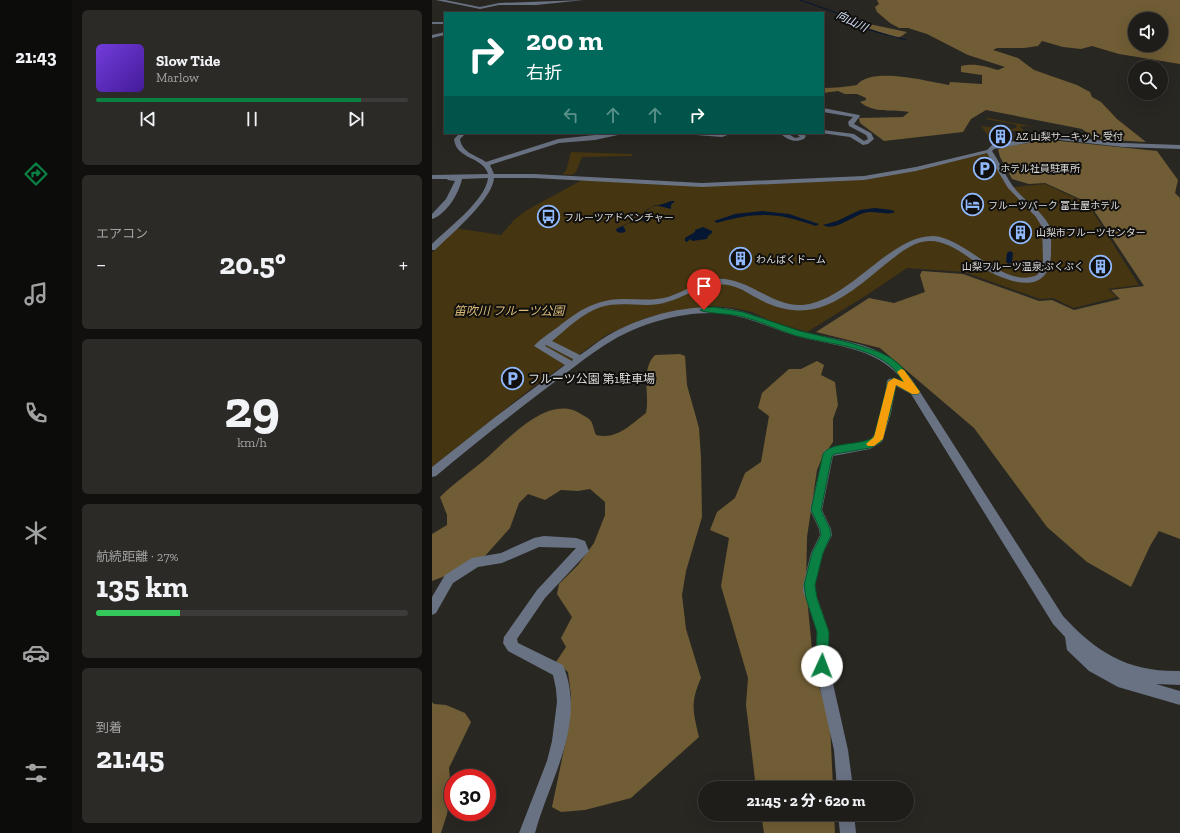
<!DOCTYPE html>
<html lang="ja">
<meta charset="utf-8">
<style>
body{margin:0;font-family:"Zilla Slab","Noto Sans JP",serif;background:#2c2a27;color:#f1f3f6;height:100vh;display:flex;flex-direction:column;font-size:15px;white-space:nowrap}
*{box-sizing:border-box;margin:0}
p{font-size:13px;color:#a1a2a2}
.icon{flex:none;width:22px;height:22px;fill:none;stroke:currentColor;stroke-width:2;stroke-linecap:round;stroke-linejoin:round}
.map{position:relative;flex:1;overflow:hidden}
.panel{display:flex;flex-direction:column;gap:10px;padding:10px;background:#11100e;width:360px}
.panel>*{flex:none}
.hud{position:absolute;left:12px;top:12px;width:380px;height:122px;border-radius:0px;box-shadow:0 4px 16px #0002,0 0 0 1px #3c3b39;background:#00695c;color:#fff;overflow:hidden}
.tools{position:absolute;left:696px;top:12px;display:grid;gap:8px}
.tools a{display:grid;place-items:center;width:40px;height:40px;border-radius:50%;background:#1f1d1a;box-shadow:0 4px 16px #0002,0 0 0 1px #3c3b39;font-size:20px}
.speed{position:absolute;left:12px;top:769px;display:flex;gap:8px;font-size:20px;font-weight:700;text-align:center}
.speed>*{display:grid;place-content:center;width:52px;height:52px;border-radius:50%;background:#1f1d1a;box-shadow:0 4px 16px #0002,0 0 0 1px #3c3b39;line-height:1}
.speed .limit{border:6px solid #d22;background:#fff;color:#111}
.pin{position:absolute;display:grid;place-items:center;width:34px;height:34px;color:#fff;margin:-41px -17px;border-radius:50% 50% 50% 0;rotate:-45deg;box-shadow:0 0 4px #0007}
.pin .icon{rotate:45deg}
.me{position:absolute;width:44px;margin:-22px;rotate:2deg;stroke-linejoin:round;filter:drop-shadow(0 0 3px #0008)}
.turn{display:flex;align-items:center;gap:14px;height:84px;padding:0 16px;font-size:18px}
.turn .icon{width:52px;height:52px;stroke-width:2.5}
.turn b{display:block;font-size:28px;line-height:34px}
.lanes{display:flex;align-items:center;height:38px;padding:0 16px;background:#0003;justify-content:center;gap:20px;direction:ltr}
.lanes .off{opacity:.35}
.big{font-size:30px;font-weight:800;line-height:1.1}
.panel .tile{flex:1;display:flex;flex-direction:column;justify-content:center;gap:6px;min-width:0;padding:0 14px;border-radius:6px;background:#2c2a27}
.panel .dial{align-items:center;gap:0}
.dial b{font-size:52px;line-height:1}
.song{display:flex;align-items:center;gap:12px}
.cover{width:48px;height:48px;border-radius:6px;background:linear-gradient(135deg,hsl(260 70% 55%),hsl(260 70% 35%))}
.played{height:4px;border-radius:2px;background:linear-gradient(90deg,#0b8043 85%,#3c3b39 85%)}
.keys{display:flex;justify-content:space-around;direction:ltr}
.heat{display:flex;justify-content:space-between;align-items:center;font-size:22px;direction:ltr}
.charge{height:6px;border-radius:3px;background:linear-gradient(90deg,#34c759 27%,#3c3b39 0)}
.trip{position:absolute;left:266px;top:781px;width:216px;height:40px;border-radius:20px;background:#1f1d1a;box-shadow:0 4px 16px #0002,0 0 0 1px #3c3b39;font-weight:800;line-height:40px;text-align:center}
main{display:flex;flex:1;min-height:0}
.dock{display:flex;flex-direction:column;width:72px;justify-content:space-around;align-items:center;background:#0c0c0a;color:#a1a2a2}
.dock .icon{width:28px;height:28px}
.dock .current{color:#0b8043}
.dock b{font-size:18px;color:#f1f3f6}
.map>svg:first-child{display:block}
.green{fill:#453510}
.forest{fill:#705d35;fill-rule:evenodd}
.water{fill:#061734}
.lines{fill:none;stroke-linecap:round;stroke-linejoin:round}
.stream{stroke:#061734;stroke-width:1}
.canal{fill:#061734;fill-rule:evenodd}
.minor{fill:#697283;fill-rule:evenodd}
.route{fill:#0b8043;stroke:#07532c}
.slow{fill:#f59e0b}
.labels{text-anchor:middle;stroke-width:4;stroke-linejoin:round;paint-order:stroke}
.far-poi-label{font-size:10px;fill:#dcdbd8;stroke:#11100e;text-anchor:start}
.far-water-label{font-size:11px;font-style:italic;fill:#d5e3fc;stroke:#11100e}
.park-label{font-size:12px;font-style:italic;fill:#d9ba77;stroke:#11100e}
.poi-label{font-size:12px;fill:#dcdbd8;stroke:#11100e;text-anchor:start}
</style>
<main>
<nav class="dock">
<b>21:43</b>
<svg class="icon current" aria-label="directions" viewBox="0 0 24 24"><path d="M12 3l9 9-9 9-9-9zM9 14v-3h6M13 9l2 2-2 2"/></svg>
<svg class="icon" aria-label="music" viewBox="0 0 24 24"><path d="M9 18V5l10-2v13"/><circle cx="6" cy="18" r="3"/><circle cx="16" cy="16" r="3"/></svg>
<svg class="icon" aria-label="phone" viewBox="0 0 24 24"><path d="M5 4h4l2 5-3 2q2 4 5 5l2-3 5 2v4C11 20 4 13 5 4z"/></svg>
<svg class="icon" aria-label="climate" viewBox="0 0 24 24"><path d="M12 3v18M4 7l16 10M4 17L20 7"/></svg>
<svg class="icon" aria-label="car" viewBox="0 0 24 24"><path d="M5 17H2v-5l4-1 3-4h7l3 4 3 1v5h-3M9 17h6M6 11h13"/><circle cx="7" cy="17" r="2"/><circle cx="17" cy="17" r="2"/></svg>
<svg class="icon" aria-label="filters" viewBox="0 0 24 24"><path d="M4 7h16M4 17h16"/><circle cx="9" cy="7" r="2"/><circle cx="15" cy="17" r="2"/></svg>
</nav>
<section class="panel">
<div class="tile">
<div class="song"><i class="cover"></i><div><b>Slow Tide</b><p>Marlow</p></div></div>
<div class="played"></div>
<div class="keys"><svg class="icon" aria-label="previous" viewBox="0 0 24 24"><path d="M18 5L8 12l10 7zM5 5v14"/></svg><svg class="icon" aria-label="pause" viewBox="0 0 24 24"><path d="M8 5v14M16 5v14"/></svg><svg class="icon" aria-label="next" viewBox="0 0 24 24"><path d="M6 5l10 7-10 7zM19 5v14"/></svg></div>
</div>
<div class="tile"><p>エアコン</p>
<div class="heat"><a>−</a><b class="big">20.5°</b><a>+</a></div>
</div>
<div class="tile dial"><b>29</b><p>km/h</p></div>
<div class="tile"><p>航続距離 · 27%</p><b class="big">135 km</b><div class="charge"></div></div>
<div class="tile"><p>到着</p><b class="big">21:45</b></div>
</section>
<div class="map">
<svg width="748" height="833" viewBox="0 0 748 833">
<rect width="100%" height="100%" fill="#292722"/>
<!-- green -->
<g class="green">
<path d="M556,118l48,9 -11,-1 -5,1 4,4h8l-4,1 -37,-3 -3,5 5,6 -1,1 -11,-15 30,3 5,-1 1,-2 -3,-2 -29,-5z"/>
<path d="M556,151l25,36 32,-3 43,20 51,81 -31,4 9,8 -43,11 -21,-10 -13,1 -76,-27 -57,-4 -40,27 -60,37 -38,-12 -17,-8 -18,-4 -23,-2 -62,11 -41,17 -75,53 -101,80v-214l23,-25 46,7 13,-15 13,-10 57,-31 110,7 145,-5 23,-2z"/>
<path d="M139,152l62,2 -2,2 -49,1 -6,15 -4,3 -10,-1 4,-3z"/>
</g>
<!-- forest -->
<g class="forest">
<path d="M445,0h303v64l-61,-10 -27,-8 -11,3 -18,-2 -21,-6 -4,5 -14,2h-27l-4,2 25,8 16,12 43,15 13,7 2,5 9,5 16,17 29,23 -50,-3 -14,-10 -96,-19 -15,9 -8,13 -79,9 -24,-18 -1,-5 44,-1 6,-5c-15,-3 -35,2 -49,-10l6,-2v-2l-9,-4h-12l-7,-3 -15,2v-5c12,0 23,-1 34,-3 15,-19 72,-3 92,0l1,-3 32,2v-9l-21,-3v-6c14,-3 23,0 37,4l7,-3 -37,-12 -41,-21 -19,-6h-9l-9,-5 -13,-11 -2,-5 4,-3zM703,19h26v26h-26z"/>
<path d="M432,24h5l38,8 -5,4 -5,2 -35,-12z"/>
<path d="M618,140l107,11 21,29 -3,13 5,5v341l-21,-8 -9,15 -19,41 -44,-25 -40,-35 -73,-99 -94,-80 -64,-16 53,-34 25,5 31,-11 -5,-17 2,-4 41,3 76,27 13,-1 22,10 46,-11 -9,-9 33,-4 -55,-83 -44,-20 -16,1 -17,-5 -12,-22 -2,-8 16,-4z"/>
<path d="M248,354l5,2 2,29 12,43 2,30 1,59 -16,54 -4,24 4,34 15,49c-11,25 -8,33 -2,59l-68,61 -46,12 -24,2 -9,-5 17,-82 2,-30 -3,-23 -12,-10 10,-15 -5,-9 11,-21 -15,-23 2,-10 19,-19 16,-22 11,-28v-13l-15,-13 -12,2 -17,-1 -16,10 -17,-6 -9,9 -9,25 -25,28 -32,17 -21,8v-47l15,-9v-10l-7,-18c15,-15 33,-27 49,-41 21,-19 61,-63 92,-42 3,2 8,4 10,7 2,3 3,10 5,14 21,5 34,-10 50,-22 4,-18 -6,-43 9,-58z"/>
<path d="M385,361l7,4 -3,10 14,7 3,23 -5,14v23l-11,16 -5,12 -10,67 -1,50 8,83 16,52 3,66h-77l-10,-83 2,-27 -27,-92 8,-48 -19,-8 7,-18 18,-14 10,-25 16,-11 8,-46 -11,-8 4,-15 27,-24h12z"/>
<path d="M0,702l2,2 12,1 19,8 6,9 -22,46 2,22 -4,24 -6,19h-9z"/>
<path d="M329,814h73l1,19h-71z"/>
</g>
<!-- water -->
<g class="water">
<path d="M239,201h4l-4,4v4l-16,-4 -9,6 -1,3 6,4 -1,3 -6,1 -3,-3 -7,2 -11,5 3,5 -4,2 -5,-1 -1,-3 21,-10h11v-2l-3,-2 -1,-3c9,-8 17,-6 27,-11z"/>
<path d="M271,227l9,4v2l-4,3 -1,3 -15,2 -2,-2 -3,3 -2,-1v-3l10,-6v-2z"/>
</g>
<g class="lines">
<!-- stream -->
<path class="stream" d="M368,0l37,13 33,17 36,10"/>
<!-- canal -->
<g class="canal">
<path d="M443,208l17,2 3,2c-6,4 -22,-2 -31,1 -11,3 -30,19 -41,12l14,-4 23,-11z"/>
<path d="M330,211l27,3 30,10 -3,2c-9,-3 -18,-6 -27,-8 -25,-6 -48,-2 -72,5l-3,-2 21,-7z"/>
<path d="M578,251l3,2 -1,9 -3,2 -3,-2 1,-9z"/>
</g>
<!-- minor -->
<g class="minor">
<path d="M4,0h9l35,7 19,-4 85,-3 -48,5h-37l-19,4z"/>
<rect x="0" y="22" width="13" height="2"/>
<path d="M13,32v3l-13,3v-3z"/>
<path d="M391,108l36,7 1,1 -6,8 17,9 3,6 -6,5 -5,1 -13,-8 -29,-4h2v-3l31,4 10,7 4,-2 -2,-4 -17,-9 -1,-4 5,-5 -30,-5z"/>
<path d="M28,133h6l-6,6c2,14 16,16 26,23l72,-23 55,-6h14l-32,7 -36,3 -69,22 4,9h40l168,9 162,-7 52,-9 71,-17 5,-5 46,-8 22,-1 63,7 57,2v4l-57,-2 -63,-7 -22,1 -44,8 -2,2c9,13 14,27 24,39 10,12 25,20 33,35 3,7 2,17 2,24 1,39 -25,39 -55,26 -21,-10 -43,-35 -67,-34 -17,1 -29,12 -42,22 -21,17 -46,40 -73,46 -20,4 -40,-1 -57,-11 -8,-4 -16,-10 -25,-12 -26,-7 -48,14 -73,18 -19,3 -40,-3 -58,3 -19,6 -34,22 -49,34l28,14c9,-6 18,-14 27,-19 35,-21 89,-35 129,-26 26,6 50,19 75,24 40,8 77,11 102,47l150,235c34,37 65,56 117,55v14l-24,-1 24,7v14l-62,-18 -29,-16 -22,-21 -2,-13 -12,-13 -142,-230 -15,-8 -5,27 -9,29 -12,7 -37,7 -11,54 9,19 1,6 -9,18 -8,32v6l14,41v34l19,84 5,38h-16l-3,-38 -19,-84 2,-34 -14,-41v-6l8,-32 9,-18 -1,-6 -9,-19 14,-59c13,-8 29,-4 43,-9 13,-5 18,-48 20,-61l2,-2 5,-1 10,4c-24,-33 -63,-35 -100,-44 -30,-7 -58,-24 -89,-25 -34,-1 -73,10 -102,27 -25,15 -49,35 -73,53 -35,27 -70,54 -104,83l-4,1v-10l62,-49 71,-53 -31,-19c6,-7 16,-13 24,-19 20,-16 38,-28 65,-28 15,0 30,2 45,-2 19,-6 36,-20 57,-18 32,4 54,34 88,24 42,-11 79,-67 120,-67 33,1 70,54 104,39l4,-5 2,-10 -1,-33 -6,-10 -28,-29 -21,-35 -71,18 -52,9 -162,7 -168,-9h-40c-1,21 -44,57 -59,72h-3v-6c15,-15 54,-44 56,-66l-26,1c-3,14 -15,35 -30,40v-5l14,-15 9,-18 -7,-1 -1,-1h-15v-4l56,-1c-5,-18 -32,-14 -34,-35zM114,345l27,14 -1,2 -27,-15z"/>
<path d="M261,133h40l-11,4 -26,-2z"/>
<path d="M348,133h7l8,5 5,-1 -5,-4h7l4,3 -2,3c-9,4 -17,1 -24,-6z"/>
<path d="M112,536l32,2 9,3 4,10 -44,47 -28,41 1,4 45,22c24,58 -13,113 -28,168h-16l28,-72 5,-20 5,-39 -1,-13 -3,-14 -45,-24 -5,-8 1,-6 33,-47 39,-42 -37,-1 -37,16 -24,4 -25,16 -17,30 -4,2v-18l13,-22 27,-17 29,-5 33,-15z"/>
<path d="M406,814h16l2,19h-16z"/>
</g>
</g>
<!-- route -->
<path class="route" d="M282,307l29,5 57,19 51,12 28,9 12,6 10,8 19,26 -2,2h-6l-16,-9 -6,28 -9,29 -11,6 -35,6 -3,2 -11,54 9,19 1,6 -8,18 -8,32 2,13 12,34 -1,34 -2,5 -4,1 -4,-1 -2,-5 1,-34 -11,-34 -2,-13 8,-32 9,-18 -1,-6 -9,-19 12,-56c8,-13 38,-8 51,-17l14,-55 6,-4 9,4c-3,-4 -5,-9 -9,-13 -23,-23 -67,-25 -97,-33 -20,-6 -39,-16 -58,-20 -8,-2 -36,-3 -39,-6l4,-2z"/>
<!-- slow -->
<path class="slow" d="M469,369l3,1 16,22 -2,2h-6l-16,-9 -13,54 -9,7h-6l-2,-2 8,-7 14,-55 6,-4 10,4 -7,-10z"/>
<!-- icons -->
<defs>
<symbol id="building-ring" viewBox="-11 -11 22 22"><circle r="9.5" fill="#11100e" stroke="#90b8fd" stroke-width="1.5"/><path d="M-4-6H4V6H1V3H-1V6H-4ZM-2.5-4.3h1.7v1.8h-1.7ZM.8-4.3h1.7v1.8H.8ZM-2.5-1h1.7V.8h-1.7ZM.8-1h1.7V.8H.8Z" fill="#90b8fd"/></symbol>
<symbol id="parking-ring" viewBox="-11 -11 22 22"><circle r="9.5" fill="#11100e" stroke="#90b8fd" stroke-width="1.5"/><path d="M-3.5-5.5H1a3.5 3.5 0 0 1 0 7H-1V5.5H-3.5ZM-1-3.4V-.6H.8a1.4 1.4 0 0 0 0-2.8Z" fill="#90b8fd"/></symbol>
<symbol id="hotel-ring" viewBox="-11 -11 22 22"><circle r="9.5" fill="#11100e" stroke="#90b8fd" stroke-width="1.5"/><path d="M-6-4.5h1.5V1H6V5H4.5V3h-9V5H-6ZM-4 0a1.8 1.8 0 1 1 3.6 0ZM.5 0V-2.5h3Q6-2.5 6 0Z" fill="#90b8fd"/></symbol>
<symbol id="bus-ring" viewBox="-11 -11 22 22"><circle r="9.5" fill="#11100e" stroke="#90b8fd" stroke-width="1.5"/><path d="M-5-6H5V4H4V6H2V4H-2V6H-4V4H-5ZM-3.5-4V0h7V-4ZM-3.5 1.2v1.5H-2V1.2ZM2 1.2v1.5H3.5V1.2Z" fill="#90b8fd"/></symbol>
</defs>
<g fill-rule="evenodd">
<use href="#building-ring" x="556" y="124" width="25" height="25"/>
<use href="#parking-ring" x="540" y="156" width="25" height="25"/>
<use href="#hotel-ring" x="528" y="192" width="25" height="25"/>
<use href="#bus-ring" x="104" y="204" width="25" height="25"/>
<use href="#building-ring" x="576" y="220" width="25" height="25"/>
<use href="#building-ring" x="296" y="246" width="25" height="25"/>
<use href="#building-ring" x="656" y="254" width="25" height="25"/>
<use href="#parking-ring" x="68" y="366" width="25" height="25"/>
</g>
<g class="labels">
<!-- far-poi labels -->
<g class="far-poi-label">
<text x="584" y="140">AZ 山梨サーキット 受付</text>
<text x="568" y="172">ホテル社員駐車所</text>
<text x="556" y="209">フルーツパーク 富士屋ホテル</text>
<text x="132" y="221">フルーツアドベンチャー</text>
<text x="604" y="236">山梨市フルーツセンター</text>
<text x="324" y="263">わんぱくドーム</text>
<text x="652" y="270" text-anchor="end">山梨フルーツ温泉;ぷくぷく</text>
</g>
<!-- far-water labels -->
<g class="far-water-label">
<text transform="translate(420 21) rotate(26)" y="4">向山川</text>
</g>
<!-- park labels -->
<g class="park-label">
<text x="77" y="315">笛吹川 フルーツ公園</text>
</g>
<!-- poi labels -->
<g class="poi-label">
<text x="96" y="383">フルーツ公園 第1駐車場</text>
</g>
</g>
</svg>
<div class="tools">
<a><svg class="icon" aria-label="sound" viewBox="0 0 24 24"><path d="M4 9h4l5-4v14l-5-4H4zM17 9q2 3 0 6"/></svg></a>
<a><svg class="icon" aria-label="search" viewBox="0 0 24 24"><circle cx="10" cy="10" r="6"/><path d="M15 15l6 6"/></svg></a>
</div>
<div class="speed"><div class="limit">30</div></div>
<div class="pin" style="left:272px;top:310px;background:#d93025"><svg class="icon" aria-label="arrive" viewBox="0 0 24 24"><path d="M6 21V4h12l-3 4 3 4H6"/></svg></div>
<svg class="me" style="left:390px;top:666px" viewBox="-20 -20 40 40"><circle r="19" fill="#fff"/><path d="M0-13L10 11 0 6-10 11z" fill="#0b8043"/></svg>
<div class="trip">21:45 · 2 分 · 620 m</div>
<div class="hud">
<div class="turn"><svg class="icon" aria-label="right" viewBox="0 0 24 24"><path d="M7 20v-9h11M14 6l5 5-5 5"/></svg><div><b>200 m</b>右折</div></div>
<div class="lanes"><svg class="icon off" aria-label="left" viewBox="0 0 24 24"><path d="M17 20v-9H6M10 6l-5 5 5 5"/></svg><svg class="icon off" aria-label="ahead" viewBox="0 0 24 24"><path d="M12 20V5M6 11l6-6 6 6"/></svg><svg class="icon off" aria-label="ahead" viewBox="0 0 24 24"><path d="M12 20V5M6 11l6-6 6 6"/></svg><svg class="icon" aria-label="right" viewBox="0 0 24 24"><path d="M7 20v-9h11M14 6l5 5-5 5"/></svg></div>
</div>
</div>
</main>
